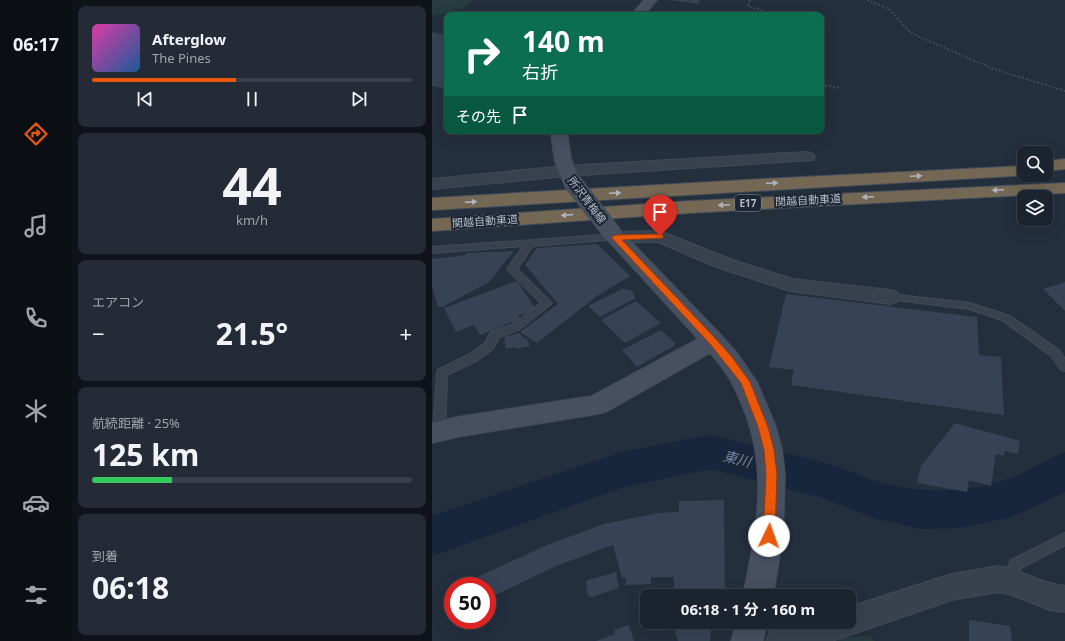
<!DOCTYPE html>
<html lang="ja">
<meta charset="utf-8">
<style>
body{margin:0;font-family:"Noto Sans","Noto Sans JP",sans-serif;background:#242b36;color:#f1f3f6;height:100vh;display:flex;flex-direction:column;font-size:15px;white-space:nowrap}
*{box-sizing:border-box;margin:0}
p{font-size:13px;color:#a0a4aa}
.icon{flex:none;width:22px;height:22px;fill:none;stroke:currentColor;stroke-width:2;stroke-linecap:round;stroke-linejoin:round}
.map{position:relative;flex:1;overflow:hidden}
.sheet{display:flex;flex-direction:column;gap:6px;padding:6px;background:#0f1319;width:360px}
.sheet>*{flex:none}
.top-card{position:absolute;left:12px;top:12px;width:380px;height:122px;border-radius:8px;box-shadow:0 4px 16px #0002,0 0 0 1px #39404a;background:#0b6e4f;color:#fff;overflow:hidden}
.tools{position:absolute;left:585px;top:146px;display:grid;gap:8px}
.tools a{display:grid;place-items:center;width:36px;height:36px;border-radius:8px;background:#1b232e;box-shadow:0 4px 16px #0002,0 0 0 1px #39404a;font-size:20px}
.speed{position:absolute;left:12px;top:577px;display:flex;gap:8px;font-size:20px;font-weight:700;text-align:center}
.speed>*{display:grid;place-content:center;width:52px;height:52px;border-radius:50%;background:#1b232e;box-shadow:0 4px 16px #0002,0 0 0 1px #39404a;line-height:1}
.speed .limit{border:6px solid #d22;background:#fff;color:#111}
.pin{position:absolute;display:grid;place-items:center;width:34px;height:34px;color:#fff;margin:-41px -17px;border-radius:50% 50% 50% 0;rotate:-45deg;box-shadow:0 0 4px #0007}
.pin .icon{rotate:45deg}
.me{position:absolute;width:44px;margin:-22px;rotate:3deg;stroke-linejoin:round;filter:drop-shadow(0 0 3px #0008)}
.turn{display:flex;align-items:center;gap:14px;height:84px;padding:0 12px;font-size:18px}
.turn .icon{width:52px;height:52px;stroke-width:2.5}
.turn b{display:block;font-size:28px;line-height:34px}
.then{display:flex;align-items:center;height:38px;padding:0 12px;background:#0003;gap:8px;font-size:15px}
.big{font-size:30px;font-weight:700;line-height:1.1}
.sheet .widget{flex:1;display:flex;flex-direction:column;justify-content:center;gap:6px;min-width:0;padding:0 14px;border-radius:8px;background:#242b36}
.sheet .dial{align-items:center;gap:0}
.dial b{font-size:52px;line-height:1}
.song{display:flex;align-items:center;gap:12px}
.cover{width:48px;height:48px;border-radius:6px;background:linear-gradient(135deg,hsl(320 70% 55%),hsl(210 70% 35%))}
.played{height:4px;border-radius:2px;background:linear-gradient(90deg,#ea580c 45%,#39404a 45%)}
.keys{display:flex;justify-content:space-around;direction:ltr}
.heat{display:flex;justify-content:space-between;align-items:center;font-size:22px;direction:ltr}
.charge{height:6px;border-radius:3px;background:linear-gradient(90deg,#34c759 25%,#39404a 0)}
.trip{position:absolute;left:208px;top:589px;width:216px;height:40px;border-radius:8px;background:#1b232e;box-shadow:0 4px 16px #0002,0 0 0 1px #39404a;font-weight:700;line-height:40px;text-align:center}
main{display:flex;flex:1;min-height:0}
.tab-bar{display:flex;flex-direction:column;width:72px;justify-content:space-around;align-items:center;background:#0b0e12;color:#a0a4aa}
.tab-bar .icon{width:28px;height:28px}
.tab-bar .current{color:#ea580c}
.tab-bar b{font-size:18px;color:#f1f3f6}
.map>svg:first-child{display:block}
.green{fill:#263c3f}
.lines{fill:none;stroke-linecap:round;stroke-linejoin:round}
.river{fill:#17263c;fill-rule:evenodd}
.building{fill:#364354}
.lane-casing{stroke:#414a57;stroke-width:2}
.street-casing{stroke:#414a57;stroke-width:2}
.secondary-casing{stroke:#414a57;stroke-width:2}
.highway-casing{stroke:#434c59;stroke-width:2}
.path{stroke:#3f5557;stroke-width:1.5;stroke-dasharray:2 2;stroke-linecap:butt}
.lane{fill:#38414e;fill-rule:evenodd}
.street{fill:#38414e;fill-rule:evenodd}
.secondary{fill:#465061;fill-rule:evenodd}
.highway{fill:#746855;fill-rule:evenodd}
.secondary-bridge-casing{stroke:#414a57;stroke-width:19;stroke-linecap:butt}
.secondary-bridge{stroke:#465061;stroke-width:18}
.oneway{fill:#aeb4bd}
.route{fill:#ea580c;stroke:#983908}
.labels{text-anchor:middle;stroke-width:4;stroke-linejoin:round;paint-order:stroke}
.shield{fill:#1d2633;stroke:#878f9c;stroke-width:1}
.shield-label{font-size:10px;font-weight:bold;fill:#b4bcc9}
.street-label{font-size:11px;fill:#b4bcc9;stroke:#1d2633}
.near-water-label{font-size:14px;font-style:italic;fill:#6d86a8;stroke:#1d2633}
</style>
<main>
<nav class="tab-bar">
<b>06:17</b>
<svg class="icon current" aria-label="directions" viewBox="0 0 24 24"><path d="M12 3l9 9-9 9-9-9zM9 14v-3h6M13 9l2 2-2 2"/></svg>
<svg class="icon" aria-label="music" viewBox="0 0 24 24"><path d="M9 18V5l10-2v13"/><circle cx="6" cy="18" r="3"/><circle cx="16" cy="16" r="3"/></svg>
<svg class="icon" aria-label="phone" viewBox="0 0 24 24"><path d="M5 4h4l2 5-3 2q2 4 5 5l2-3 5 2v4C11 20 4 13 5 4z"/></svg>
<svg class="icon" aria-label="climate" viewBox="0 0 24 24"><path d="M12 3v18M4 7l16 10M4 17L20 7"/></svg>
<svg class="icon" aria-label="car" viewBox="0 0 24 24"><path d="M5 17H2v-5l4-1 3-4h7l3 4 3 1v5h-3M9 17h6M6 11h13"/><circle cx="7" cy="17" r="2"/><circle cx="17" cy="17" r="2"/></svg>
<svg class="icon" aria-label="filters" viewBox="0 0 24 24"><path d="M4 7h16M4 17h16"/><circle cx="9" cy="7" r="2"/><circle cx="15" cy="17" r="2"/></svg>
</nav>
<section class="sheet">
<div class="widget">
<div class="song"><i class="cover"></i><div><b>Afterglow</b><p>The Pines</p></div></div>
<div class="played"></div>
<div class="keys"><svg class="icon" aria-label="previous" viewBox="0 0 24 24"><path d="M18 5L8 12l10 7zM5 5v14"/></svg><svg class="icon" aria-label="pause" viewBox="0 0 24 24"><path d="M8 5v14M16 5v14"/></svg><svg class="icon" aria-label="next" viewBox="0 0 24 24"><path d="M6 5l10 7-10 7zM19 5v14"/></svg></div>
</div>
<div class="widget dial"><b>44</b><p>km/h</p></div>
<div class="widget"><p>エアコン</p>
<div class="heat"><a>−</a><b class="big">21.5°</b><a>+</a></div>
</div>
<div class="widget"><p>航続距離 · 25%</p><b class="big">125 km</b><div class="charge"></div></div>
<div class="widget"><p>到着</p><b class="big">06:18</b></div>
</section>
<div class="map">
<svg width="633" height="641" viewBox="0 0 633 641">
<rect width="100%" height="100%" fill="#242f3e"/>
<!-- green -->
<g class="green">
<path d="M0,0h41l-13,9 -28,7z"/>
<path d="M439,636l3,5h-36l3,-3z"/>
</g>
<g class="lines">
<!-- river -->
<path class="river" d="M278,435c37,9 75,17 112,27 19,5 36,13 54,19 41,12 85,13 126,0 22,-6 41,-21 63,-29v40l-42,20 -15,6 -49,10 -38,1 -44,-10 -58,-22 -109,-28 -86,18 -192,69v-40l189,-64z"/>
</g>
<!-- building -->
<g class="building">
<path d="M239,0h29l-2,4z"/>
<path d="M0,32l15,3v49l-6,4 -9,-2z"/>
<path d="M165,244l33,32 -33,20 -60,47 -17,-11 38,-28 -33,-39 12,-17z"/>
<path d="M82,251l-25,31 -47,25h-4l-6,-21v-27l34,-4v-2z"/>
<path d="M85,281l19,28 -18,7 2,3 -40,16 -6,-10 -18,7 -12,-24z"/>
<path d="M633,282v29l-22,-22z"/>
<path d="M192,288l2,2 3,-1 6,5 -2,1 3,3 -36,19 -12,-11z"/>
<path d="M354,294l191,23 2,38 22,2 3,58 -213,-30 3,-15 -25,-3z"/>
<path d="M204,301l25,22 -36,20 -24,-23z"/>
<path d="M229,330l14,13 -1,3 -37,21 -15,-17z"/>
<path d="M87,333l5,5h2l4,8 -15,3v-2l-9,2 -2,-12z"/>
<path d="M523,423l65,18 -2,13 -13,-3 -1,5 -8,-2 -5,32 -22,-6 -2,12 -50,-9 4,-17z"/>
<path d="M292,500l1,92 -6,1v3h-53v-8h8v-11h-23v7l-25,1v-7h-4l-9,-33 -57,21 -69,33v-13h-25v-2l85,-39 57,-21 54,-11 21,-1v-11z"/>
<path d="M184,572l3,16 -28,9 -3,-1 -2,-14 2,-2z"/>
<path d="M537,620l41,6 2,15h-43z"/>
<path d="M240,622h46v5l-7,1 -1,13h-32l-4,-13 -2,1z"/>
<path d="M197,625l5,16h-38l19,-7 -1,-4z"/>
</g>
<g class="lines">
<defs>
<g id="lane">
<path d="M184,234l3,1 1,2 -1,2 -86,7 -16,23 35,34 -32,26 -21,8 -6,12 -15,11 -31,15 -2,56 -2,3 -4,2 -4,-2 -2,-3 4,-58 1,-3 32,-16 15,-11 6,-11 21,-7 29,-22 -34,-34 16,-23 -91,7v-6z"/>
<path d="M458,294l80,9 40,13 49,34 6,9v12l-4,-1 -10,-14 -49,-36 -33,-11 -82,-10 -2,-2z"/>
<path d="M633,533v12l-44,23 -7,17 -5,2 -5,-2 -2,-4 9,-21z"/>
</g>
<g id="street">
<path d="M375,152l6,2 2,3 -2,3 -247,16 -134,13v-10l134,-13z"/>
<path d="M228,231l70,28 62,20 98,11 7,2 3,5 -3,5 -7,2 -100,-13 -74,-24 -58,-25h-42l-6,-1 -3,-4 3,-4 6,-1z"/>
<path d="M566,566c23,4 43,17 67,20v26l-15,-2 -41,-16 -11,-2 -46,8 -120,41h-66l4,-10c25,-10 52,-9 79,-9v-15l103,-33z"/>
</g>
<g id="secondary">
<path d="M212,0h13l-13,15h-13z"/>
<path d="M119,131h16l4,28 9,21 -3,4 -6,1 -6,-1c-11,-16 -12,-34 -14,-53z"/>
<path d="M180,227l7,2 102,106 16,18 20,29 19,45 6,23 3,24 -2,62 -10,60h-30c13,-65 26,-122 1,-186 -10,-25 -16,-37 -34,-57l-104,59 -9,2 -140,23 -25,6v-20l25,-6 135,-21 106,-57 -93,-102 -3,-4 3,-4z"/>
<path d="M305,622h30l-4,19h-32z"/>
</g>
<g id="highway">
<path d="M633,159v10l-19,2v-10z"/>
<path d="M592,166v9h5l-597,35v-12l330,-19z"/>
<path d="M633,183v10l-376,20 -257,18v-12l257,-18z"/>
</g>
</defs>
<!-- lane casing -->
<use href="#lane" class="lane-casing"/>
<!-- street casing -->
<use href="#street" class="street-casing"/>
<!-- secondary casing -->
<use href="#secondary" class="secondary-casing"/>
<!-- highway casing -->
<use href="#highway" class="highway-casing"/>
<!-- path -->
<g class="path">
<path d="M318,0l-2,6 18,6 -2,3"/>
<path d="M435,0l22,9 21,23 14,7 70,30 71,22"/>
<path d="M389,85l20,3"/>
</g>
<!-- lane -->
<use href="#lane" class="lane"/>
<!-- street -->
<use href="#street" class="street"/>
<!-- secondary -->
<use href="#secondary" class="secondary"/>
<!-- highway -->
<use href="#highway" class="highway"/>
<defs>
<path id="secondary-bridge" d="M139,180l41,53"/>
</defs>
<!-- secondary-bridge casing -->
<use href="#secondary-bridge" class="secondary-bridge-casing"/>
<!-- secondary-bridge -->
<use href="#secondary-bridge" class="secondary-bridge"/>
</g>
<!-- one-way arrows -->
<defs><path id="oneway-solid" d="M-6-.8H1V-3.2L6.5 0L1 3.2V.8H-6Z"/></defs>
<g class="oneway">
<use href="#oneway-solid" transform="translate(484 176) rotate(-3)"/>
<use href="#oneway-solid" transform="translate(340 183) rotate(-3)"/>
<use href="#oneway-solid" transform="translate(566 190) rotate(177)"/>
<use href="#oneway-solid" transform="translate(183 193) rotate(-3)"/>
<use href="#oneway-solid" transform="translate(436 197) rotate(177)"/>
<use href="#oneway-solid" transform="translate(39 202) rotate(-4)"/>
<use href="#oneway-solid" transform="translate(292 205) rotate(177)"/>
<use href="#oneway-solid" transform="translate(135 215) rotate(176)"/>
</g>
<!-- route -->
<path class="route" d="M228,234h3v4l-41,2 94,99 16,18 18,25 18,45 6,23 3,24 -2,62 -2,4 -4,1 -4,-1 -2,-4 3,-62 -2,-24 -6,-23 -17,-44 -31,-39 -99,-107 5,-2z"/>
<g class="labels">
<!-- shield labels -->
<rect class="shield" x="303" y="195" width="26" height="16" rx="3"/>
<g class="shield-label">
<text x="316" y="207">E17</text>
</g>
<!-- street labels -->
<g class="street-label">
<text transform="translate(155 200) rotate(53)" y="4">所沢青梅線</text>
<text transform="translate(376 200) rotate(-3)" y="4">関越自動車道</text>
<text transform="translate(53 221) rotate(-4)" y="4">関越自動車道</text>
</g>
<!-- near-water labels -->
<g class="near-water-label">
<text transform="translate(305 459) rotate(14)" y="5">東川</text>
</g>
</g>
</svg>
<div class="tools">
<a><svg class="icon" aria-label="search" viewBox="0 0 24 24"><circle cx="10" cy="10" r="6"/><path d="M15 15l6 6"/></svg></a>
<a><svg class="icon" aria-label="layers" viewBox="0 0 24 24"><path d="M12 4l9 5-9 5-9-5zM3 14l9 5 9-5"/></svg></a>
</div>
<div class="speed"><div class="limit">50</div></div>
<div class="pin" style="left:228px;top:236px;background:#d93025"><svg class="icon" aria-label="arrive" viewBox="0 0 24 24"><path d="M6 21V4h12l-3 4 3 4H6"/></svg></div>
<svg class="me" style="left:337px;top:536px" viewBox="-20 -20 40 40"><circle r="19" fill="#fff"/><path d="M0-13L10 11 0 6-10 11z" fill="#ea580c"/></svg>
<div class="trip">06:18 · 1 分 · 160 m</div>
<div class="top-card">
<div class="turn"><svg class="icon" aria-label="right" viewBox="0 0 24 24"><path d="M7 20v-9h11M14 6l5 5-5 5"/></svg><div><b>140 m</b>右折</div></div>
<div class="then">その先<svg class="icon" aria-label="arrive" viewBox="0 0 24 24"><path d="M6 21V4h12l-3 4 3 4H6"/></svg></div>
</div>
</div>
</main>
